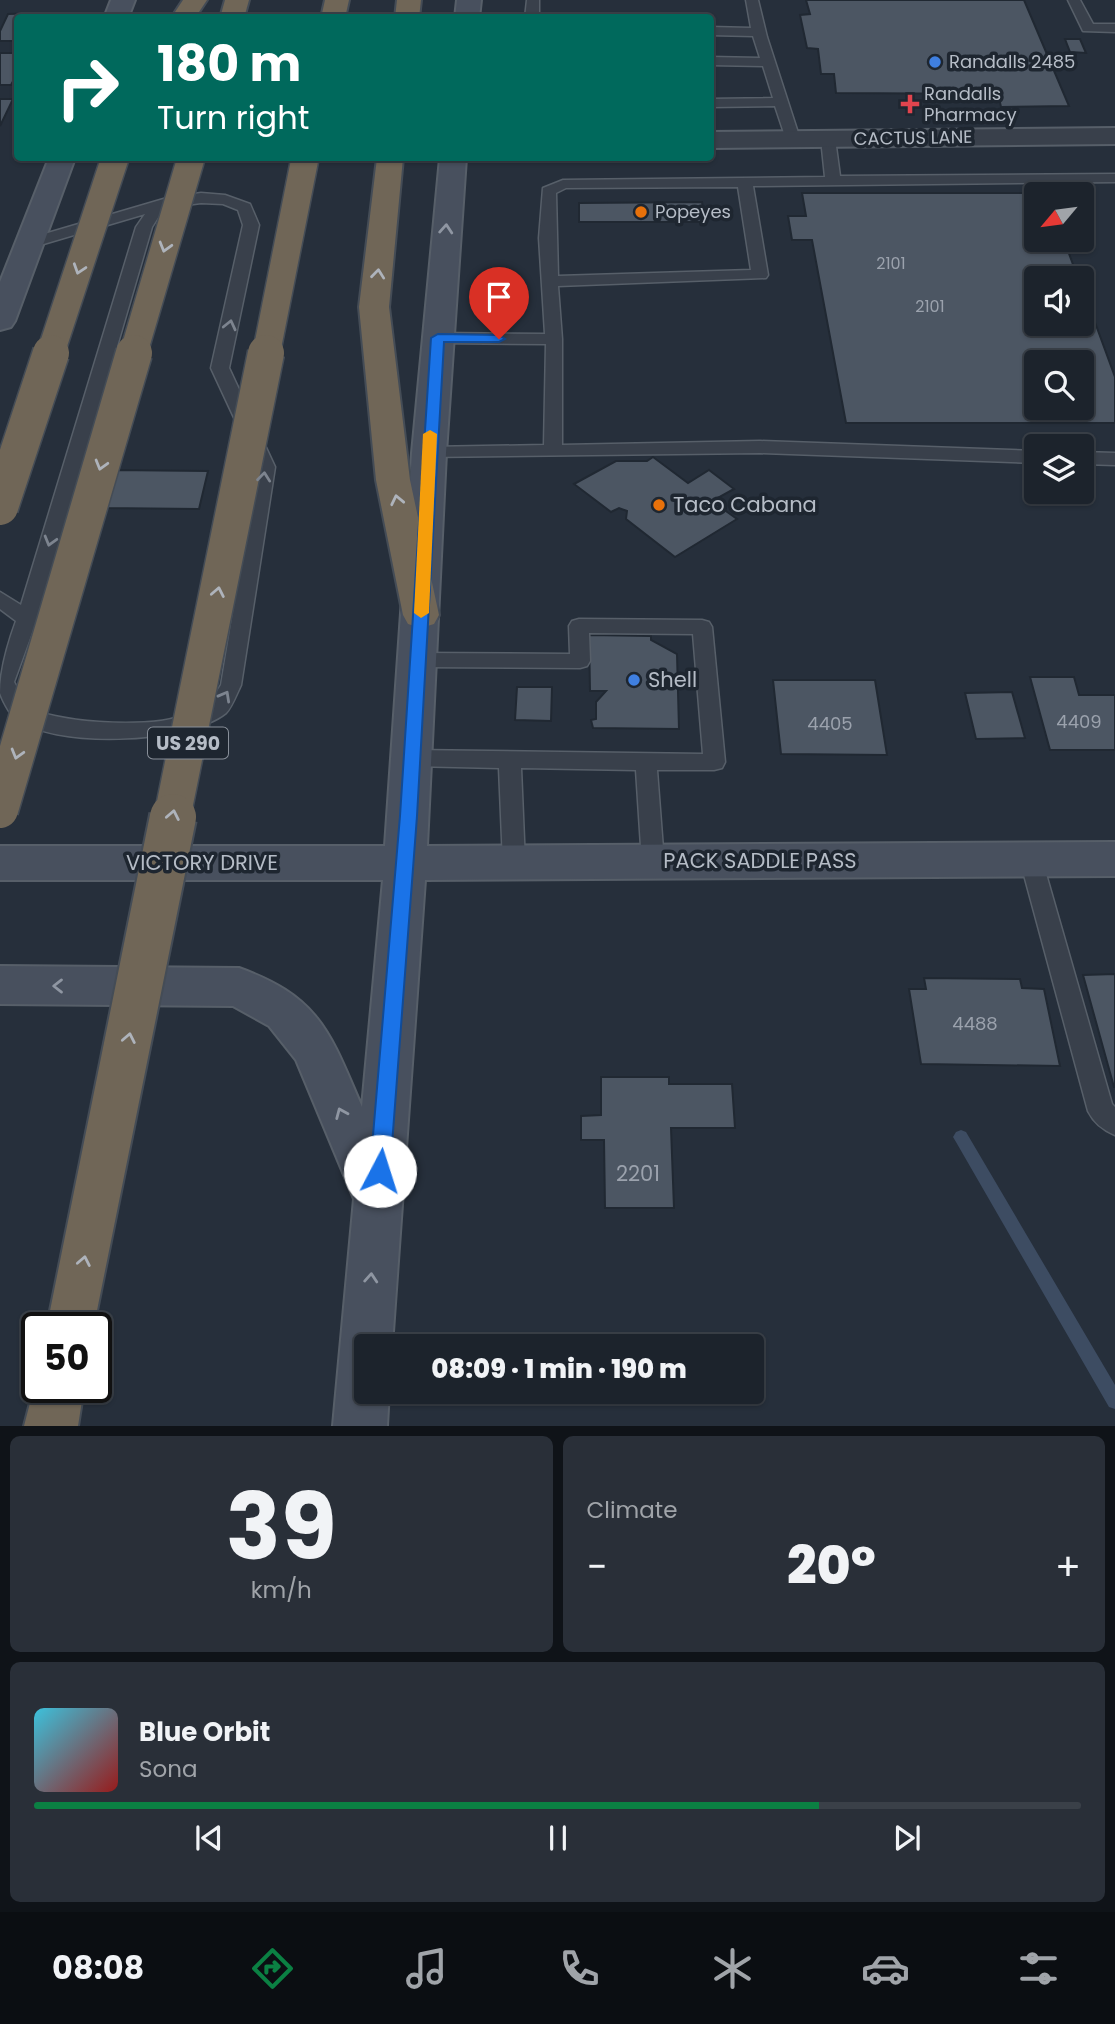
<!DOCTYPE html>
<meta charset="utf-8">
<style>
body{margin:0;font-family:Poppins,sans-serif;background:#292f38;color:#f1f3f6;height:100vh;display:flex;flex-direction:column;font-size:26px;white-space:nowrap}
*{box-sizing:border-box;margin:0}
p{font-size:23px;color:#a0a4a9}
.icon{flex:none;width:38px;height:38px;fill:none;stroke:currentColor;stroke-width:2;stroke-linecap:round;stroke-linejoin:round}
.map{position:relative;height:1426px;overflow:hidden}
.drawer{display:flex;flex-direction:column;gap:10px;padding:10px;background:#0f1318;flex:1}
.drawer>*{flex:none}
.top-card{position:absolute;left:14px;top:14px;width:700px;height:147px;border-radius:7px;box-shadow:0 2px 5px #0004,0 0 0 2px #3a4048;background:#00695c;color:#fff;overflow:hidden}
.needle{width:46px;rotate:241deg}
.controls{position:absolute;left:1024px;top:182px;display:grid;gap:14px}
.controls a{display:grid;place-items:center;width:70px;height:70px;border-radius:7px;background:#1c232c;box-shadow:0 2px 5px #0004,0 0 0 2px #3a4048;font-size:35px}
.speed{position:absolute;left:21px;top:1312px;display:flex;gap:14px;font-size:35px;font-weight:700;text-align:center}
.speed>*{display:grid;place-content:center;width:91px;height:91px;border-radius:50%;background:#1c232c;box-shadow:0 2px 5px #0004,0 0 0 2px #3a4048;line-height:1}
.speed .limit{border:4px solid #111;border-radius:10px;background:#fff;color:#111}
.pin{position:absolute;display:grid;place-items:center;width:60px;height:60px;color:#fff;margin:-72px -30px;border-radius:50% 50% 50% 0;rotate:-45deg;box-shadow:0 0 7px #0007}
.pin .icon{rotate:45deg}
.me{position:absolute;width:77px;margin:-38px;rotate:5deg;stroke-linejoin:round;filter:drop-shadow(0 0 5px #0008)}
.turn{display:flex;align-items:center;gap:24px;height:147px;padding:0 28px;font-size:32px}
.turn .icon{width:91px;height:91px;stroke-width:2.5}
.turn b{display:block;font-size:49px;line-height:60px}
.big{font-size:52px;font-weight:800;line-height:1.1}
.drawer .tile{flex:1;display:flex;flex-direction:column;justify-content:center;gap:10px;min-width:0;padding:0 24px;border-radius:10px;background:#292f38}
.drawer .dial{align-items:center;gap:0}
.dial b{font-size:91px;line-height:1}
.song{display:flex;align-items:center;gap:21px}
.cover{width:84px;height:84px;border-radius:10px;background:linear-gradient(135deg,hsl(190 70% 55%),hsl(0 70% 35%))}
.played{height:7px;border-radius:4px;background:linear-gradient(90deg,#0b8043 75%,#3a4048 75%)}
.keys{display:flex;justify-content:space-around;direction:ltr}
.heat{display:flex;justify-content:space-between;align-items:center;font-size:38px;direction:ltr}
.drawer .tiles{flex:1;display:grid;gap:10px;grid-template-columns:1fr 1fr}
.tile:last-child{grid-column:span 2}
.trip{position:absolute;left:354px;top:1334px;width:410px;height:70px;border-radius:7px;background:#1c232c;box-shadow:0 2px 5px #0004,0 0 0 2px #3a4048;font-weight:800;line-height:70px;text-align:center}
.tabs{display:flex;height:112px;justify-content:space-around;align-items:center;background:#0b0e12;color:#a0a4a9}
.tabs .icon{width:49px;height:49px}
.tabs .active{color:#0b8043}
.tabs b{font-size:32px;color:#f1f3f6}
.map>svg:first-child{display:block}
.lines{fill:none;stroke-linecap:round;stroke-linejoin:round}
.stream{fill:#3d4c62;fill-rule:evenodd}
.building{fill:#4c5663;stroke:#202832;stroke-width:2;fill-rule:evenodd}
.lane-casing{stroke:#575f69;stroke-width:3}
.street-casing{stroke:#575f69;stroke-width:4}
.secondary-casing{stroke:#575f69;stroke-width:4}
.highway-casing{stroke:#444c56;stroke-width:4}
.lane{fill:#39404b;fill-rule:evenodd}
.street{fill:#39404b;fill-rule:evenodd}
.secondary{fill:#48505e;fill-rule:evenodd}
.highway{fill:#706657;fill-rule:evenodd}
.highway-bridge-far2-casing{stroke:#444c56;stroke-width:30;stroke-linecap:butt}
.highway-bridge-far1-casing{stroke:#444c56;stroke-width:39;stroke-linecap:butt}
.highway-bridge-casing{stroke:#444c56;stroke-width:50;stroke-linecap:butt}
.highway-bridge-far2{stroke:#706657;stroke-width:27}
.highway-bridge-far1{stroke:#706657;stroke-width:36}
.highway-bridge{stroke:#706657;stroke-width:46}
.oneway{stroke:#8f96a2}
.oneway2{stroke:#aeb3bb}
.oneway3{stroke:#7d848f}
.route{fill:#1a73e8;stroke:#114b97;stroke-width:2}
.slow{fill:#f59e0b}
.shop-dot{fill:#3f7fe0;stroke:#1e2630;stroke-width:2.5}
.health-dot{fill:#e0444e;stroke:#1e2630;stroke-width:2.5}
.food-dot{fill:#e8710a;stroke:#1e2630;stroke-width:2.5}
.labels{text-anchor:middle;stroke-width:7;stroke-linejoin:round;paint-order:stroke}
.far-number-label{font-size:16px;fill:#9ba2ad}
.far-poi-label{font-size:18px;fill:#b5bcc6;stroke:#1e2630;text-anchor:start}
.far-street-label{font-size:18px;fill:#b5bcc6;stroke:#1e2630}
.number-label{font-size:18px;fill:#9ba2ad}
.shield{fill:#1e2630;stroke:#888f99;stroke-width:2}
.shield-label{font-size:19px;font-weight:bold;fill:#b5bcc6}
.poi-label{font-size:21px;fill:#b5bcc6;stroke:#1e2630;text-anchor:start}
.street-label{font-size:21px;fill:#b5bcc6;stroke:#1e2630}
.near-number-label{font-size:21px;fill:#9ba2ad}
</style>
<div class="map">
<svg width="1115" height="1426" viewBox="0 0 1115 1426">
<rect width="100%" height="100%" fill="#262f3b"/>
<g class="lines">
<!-- stream -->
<path class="stream" d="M961,1130l5,2 149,253v24l-6,-2 -153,-265 -3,-5 3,-5z"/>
</g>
<!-- building -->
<g class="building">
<path d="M806,0h218l45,106 -68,1 -3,-13 -162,-1 -2,-19h-13l-3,-25 -11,-1 -7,-33 10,-1z"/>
<path d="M43,13l-1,5h-24v23h-18v-10l8,-17z"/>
<path d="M1065,39h15l6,14 -16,-1z"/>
<path d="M0,53h18v19l-7,13h-11z"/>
<path d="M0,99h13l-13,27z"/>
<path d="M802,193h244l-10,1v46h28l14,38h-42v46h46v-37l33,90v46h-269l-34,-183h-20l-4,-24h18zM1036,362h46v46h-46z"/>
<path d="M702,202l3,20h-126v-19z"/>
<path d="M653,457l35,26 21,-13 25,19 -22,12 25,18 -62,38 -49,-38 1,-8 -8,-3 -8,4 -37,-28 42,-23h31z"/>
<path d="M113,470l95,1 -9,38 -97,-1z"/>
<path d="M589,635l62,1v4l26,14 2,75 -86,-1 -2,-8 5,-1v-17l10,-11h-16z"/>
<path d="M1030,677h44l5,18h36v55h-65z"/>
<path d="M773,680h102l12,75 -106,-1z"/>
<path d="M517,687h35l-1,34 -36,-1z"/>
<path d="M1012,692l13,46 -49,1 -11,-46z"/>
<path d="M1115,974v113h-1l-31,-112z"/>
<path d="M924,978l96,1 2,9 22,1 16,77 -139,-2 -12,-75h17z"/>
<path d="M601,1077h68v7h63l3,44h-64l3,80h-69l-1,-68h-23v-24l20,-1z"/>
</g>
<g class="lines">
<defs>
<g id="lane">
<path d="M527,0h12v18h-14z"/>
<path d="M746,0h12l9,37 33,102 -2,3 -5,1 -7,-4 -11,-33 -65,1v-8l63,-1 -10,-32 -53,-1v-8l50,1 -7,-22 -43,-1v-8l41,1z"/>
<path d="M1068,0h12l13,24h22v8l-32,-1z"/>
<path d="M828,135l7,4 5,37 275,-2v8l-362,4 15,89 -2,3 -208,8 4,53v106l198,-4 276,10v12l-276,-10 -337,4 -3,-4 9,-6 115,-2 2,-101 -109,-1 -8,-5 8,-5 108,1 -6,-96 4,-50 20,-8 262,-3 -4,-38zM738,187l13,83 -193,6 -2,-83 10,-5z"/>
<path d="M201,193l24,2 25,9 9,21 -30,143 46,99 -34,218c-4,8 -9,22 -15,28 -38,31 -176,36 -212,4 -5,-4 -12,-18 -14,-24 0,-23 8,-50 16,-72l-16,-12v-17l21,13 115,-378 9,-13 -115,34 -8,-5 2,-3 143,-42zM201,203l22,1 15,6 5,15 -32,143 46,99 -36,218c-10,18 -26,27 -46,33 -26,9 -127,6 -147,-13 -6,-6 -10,-16 -14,-23l23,-63 115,-392 12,-19z"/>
<path d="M1082,452l33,1v12l-33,-1z"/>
<path d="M579,619l123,1 7,2 3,5 13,135 -3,6 -8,2h-57l7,92 -3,6 -8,3 -8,-3 -3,-6 -6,-92 -115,-2 4,95 -3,6 -8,3 -8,-3 -3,-6 -4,-95 -88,-2 -8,-2 -3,-6 3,-6 8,-2 292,4 -10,-120 -104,-1 1,28 -3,5 -7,2 -162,-1 -7,-2 -3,-5 3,-5 7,-2 152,1 -1,-28 3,-5z"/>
<path d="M1031,851l8,3 3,6 70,244 3,3v28c-12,-5 -21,-12 -27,-24l-68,-251 3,-6z"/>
</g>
<path id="street" d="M1115,128v16l-405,4v-16z"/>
<g id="secondary">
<path d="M111,0h24l-7,18h-24z"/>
<path d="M457,0h24l-2,18h-24z"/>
<path d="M49,158h26l-60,163 -4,6 -11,3v-48z"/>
<path d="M440,158h26l-20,295 -19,393 688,-4v34l-690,4 -33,466h-26v45h23l-2,35h-54l21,-227 -58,-139 -27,-34 -36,-20 -233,-2v-38l239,2c81,29 91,65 123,139l21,-227h-383v-34h385l27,-393z"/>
</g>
<g id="highway">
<path d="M183,0h24l-12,18h-24z"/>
<path d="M225,0h24l-5,18h-24z"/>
<path d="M325,0h24l-4,18h-24z"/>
<path d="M397,0h24l-2,18h-24z"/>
<path d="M377,158h26l-14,149 21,173 29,135 -5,9 -13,4 -13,-4 -5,-9 -27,-135 -17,-173z"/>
<path d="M37,1376v12h47l-6,38h-54z"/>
</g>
</defs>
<!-- lane casing -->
<use href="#lane" class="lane-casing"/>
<!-- street casing -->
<use href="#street" class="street-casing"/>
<!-- secondary casing -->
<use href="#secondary" class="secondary-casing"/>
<!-- highway casing -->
<use href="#highway" class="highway-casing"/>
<!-- lane -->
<use href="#lane" class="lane"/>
<!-- street -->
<use href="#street" class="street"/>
<!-- secondary -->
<use href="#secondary" class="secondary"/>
<!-- highway -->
<use href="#highway" class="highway"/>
<defs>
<g id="highway-bridge-far2">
<path d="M50,355l65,-197"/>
<path d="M133,355l58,-197"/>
<path d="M266,355l39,-197"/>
</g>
<g id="highway-bridge-far1">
<path d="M0,507l51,-154"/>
<path d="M0,810l134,-457"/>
<path d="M172,818l94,-465"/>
</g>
<path id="highway-bridge" d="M70,1328l103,-511"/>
</defs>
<!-- highway-bridge-far2 casing -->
<use href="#highway-bridge-far2" class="highway-bridge-far2-casing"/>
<!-- highway-bridge-far1 casing -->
<use href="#highway-bridge-far1" class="highway-bridge-far1-casing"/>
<!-- highway-bridge casing -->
<use href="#highway-bridge" class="highway-bridge-casing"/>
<!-- highway-bridge-far2 -->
<use href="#highway-bridge-far2" class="highway-bridge-far2"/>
<!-- highway-bridge-far1 -->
<use href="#highway-bridge-far1" class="highway-bridge-far1"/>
<!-- highway-bridge -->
<use href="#highway-bridge" class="highway-bridge"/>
</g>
<!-- one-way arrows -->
<defs><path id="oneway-chevron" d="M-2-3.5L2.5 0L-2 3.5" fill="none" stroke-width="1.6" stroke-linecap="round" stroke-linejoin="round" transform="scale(1.75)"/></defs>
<g class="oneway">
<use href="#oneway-chevron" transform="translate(446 229) rotate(-86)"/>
<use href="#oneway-chevron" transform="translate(58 986) rotate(-180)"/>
<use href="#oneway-chevron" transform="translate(341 1113) rotate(-113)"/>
<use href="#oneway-chevron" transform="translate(371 1278) rotate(-86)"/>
</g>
<g class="oneway2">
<use href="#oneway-chevron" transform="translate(165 247) rotate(106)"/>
<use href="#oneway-chevron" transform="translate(79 269) rotate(108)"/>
<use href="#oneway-chevron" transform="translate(378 274) rotate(-84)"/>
<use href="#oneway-chevron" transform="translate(101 465) rotate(106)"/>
<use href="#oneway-chevron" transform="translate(397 500) rotate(-102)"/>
<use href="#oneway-chevron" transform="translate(218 592) rotate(-79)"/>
<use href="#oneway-chevron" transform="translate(17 754) rotate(106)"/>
<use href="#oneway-chevron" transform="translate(173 815) rotate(-79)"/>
<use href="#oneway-chevron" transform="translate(129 1038) rotate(-79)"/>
<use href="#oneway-chevron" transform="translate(84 1261) rotate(-79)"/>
</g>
<g class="oneway3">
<use href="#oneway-chevron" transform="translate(230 325) rotate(-77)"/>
<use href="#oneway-chevron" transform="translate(264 477) rotate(-84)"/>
<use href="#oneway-chevron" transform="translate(50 541) rotate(106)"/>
<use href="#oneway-chevron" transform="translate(225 696) rotate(-61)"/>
</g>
<!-- route -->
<path class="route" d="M438,334l61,1 6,4 -6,3h-55l-27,474 -27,355 -3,7 -7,2 -7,-2 -3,-7 30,-355 31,-478z"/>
<!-- slow -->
<path class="slow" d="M430,430l7,4 -8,179 -8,5 -7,-5 9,-179z"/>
<!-- markers -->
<g class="shop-dot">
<circle cx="935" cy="62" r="7"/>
<circle cx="634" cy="680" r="7"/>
</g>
<path class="health-dot" d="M906.5 93.5h7v7h7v7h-7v7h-7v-7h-7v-7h7z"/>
<g class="food-dot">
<circle cx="641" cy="212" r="7"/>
<circle cx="659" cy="505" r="7"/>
</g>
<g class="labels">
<!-- far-number labels -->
<g class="far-number-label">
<text x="891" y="269">2101</text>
<text x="930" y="312">2101</text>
</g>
<!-- far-poi labels -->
<g class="far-poi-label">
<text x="949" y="68">Randalls 2485</text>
<text x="924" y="100">Randalls<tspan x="924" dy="21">Pharmacy</tspan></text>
<text x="655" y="218">Popeyes</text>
</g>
<!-- far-street labels -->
<g class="far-street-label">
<text transform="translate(913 138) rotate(-1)" y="6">CACTUS LANE</text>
</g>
<!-- number labels -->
<g class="number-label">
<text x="1079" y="728">4409</text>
<text x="830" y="730">4405</text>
<text x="975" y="1030">4488</text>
</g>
<!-- shield labels -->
<rect class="shield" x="148" y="727.5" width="80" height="31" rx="5"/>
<g class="shield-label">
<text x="188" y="750">US 290</text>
</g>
<!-- poi labels -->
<g class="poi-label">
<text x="673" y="512">Taco Cabana</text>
<text x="648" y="687">Shell</text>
</g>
<!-- street labels -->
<g class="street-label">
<text x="760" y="868">PACK SADDLE PASS</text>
<text x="202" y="870">VICTORY DRIVE</text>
</g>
<!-- near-number labels -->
<g class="near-number-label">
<text x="638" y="1181">2201</text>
</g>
</g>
</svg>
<div class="controls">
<a><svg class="needle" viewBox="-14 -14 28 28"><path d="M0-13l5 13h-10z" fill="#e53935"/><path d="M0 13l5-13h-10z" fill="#a0a4a9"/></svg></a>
<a><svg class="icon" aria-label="sound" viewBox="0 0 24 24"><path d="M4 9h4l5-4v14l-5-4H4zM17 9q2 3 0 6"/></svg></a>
<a><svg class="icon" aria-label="search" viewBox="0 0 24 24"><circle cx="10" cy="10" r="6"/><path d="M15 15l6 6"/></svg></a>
<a><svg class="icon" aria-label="layers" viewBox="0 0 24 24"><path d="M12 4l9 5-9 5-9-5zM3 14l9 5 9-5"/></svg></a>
</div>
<div class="speed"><div class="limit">50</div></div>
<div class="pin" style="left:499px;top:339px;background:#d93025"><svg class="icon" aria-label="arrive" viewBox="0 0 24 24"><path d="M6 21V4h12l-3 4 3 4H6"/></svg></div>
<svg class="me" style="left:380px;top:1171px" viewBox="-20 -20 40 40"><circle r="19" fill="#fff"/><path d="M0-13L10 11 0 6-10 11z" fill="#1a73e8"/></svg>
<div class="trip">08:09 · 1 min · 190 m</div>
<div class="top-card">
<div class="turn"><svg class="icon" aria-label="right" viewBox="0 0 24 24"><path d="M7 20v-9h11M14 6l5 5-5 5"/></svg><div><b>180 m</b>Turn right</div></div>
</div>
</div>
<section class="drawer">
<div class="tiles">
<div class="tile dial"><b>39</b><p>km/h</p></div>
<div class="tile"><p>Climate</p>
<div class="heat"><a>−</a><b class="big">20°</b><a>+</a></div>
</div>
<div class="tile">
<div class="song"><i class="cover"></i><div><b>Blue Orbit</b><p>Sona</p></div></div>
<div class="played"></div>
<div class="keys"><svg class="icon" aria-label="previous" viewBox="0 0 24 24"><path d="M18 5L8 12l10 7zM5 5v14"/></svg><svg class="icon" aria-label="pause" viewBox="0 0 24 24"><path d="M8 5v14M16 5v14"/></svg><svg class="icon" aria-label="next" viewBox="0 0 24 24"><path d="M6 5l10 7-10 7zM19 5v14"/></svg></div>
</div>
</div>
</section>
<nav class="tabs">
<b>08:08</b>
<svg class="icon active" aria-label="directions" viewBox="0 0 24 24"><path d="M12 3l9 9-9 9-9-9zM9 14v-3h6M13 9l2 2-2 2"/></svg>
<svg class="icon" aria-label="music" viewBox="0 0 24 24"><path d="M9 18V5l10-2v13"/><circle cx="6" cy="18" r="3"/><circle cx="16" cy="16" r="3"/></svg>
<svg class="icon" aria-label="phone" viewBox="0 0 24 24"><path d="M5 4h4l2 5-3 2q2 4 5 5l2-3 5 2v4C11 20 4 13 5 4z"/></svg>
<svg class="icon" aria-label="climate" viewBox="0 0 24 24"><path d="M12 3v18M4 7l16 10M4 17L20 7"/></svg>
<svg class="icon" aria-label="car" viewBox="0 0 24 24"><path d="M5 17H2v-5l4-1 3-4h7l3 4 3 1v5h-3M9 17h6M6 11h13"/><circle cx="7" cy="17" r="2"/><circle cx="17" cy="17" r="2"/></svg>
<svg class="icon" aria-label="filters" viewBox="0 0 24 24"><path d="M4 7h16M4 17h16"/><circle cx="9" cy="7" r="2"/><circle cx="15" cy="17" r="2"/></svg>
</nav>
